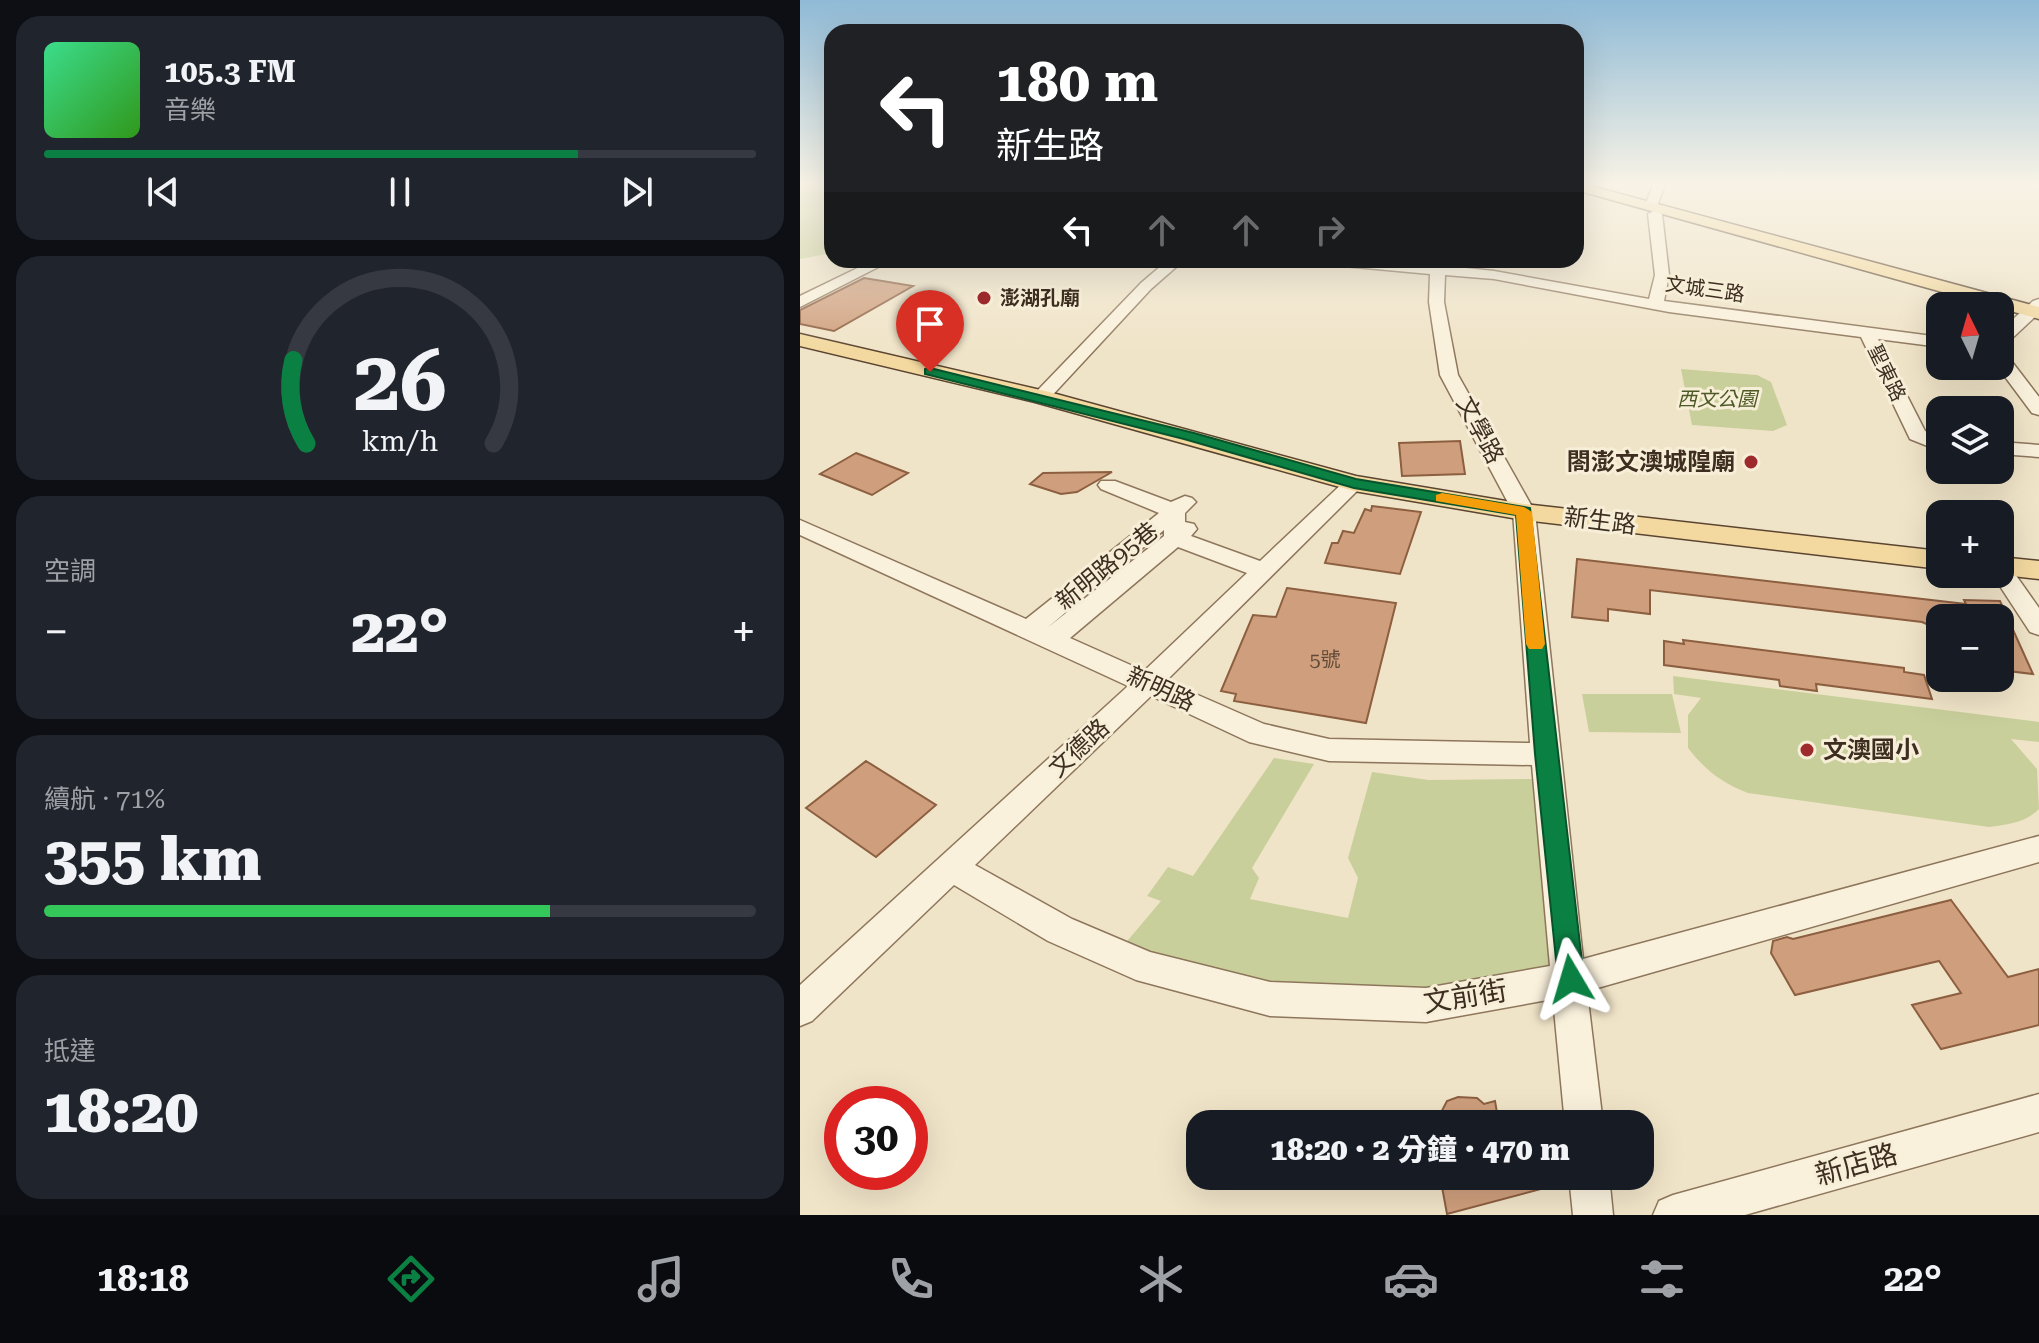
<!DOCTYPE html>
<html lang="zh-TW">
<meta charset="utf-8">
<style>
body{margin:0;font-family:"Roboto Serif","Noto Sans TC",serif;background:#20242c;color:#f1f3f6;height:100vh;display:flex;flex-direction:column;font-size:30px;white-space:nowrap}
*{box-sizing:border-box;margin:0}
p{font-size:26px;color:#9ea1a6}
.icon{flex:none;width:44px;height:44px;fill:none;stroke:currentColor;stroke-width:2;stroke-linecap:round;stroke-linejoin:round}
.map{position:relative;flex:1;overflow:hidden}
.drawer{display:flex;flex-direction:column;gap:16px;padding:16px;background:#0d0f14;width:800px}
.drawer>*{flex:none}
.guide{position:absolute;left:24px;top:24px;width:760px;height:244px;border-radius:24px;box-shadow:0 8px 32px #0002;background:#202124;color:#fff;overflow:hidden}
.needle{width:52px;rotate:355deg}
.buttons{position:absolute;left:1126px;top:292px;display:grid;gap:16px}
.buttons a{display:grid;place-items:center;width:88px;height:88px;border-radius:16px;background:#171b24;box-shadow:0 8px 32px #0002;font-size:40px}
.speed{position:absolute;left:24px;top:1086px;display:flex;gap:16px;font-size:40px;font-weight:700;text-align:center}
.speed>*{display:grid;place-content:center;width:104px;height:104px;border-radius:50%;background:#171b24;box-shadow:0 8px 32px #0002;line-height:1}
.speed .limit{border:12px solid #d22;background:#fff;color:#111}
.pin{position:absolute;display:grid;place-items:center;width:68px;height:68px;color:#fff;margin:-82px -34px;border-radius:50% 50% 50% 0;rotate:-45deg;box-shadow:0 0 8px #0007}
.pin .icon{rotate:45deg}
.me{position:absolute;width:88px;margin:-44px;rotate:353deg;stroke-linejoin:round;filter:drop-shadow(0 0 6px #0008)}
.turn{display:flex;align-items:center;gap:28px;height:168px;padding:0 40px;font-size:36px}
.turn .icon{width:104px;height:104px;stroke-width:2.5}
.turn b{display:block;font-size:56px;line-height:68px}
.lanes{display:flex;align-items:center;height:76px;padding:0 40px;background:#0003;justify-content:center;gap:40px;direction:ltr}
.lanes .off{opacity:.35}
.big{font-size:60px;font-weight:800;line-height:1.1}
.drawer .card{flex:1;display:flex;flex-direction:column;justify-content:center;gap:12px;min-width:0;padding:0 28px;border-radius:24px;background:#20242c}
.drawer .dial{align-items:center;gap:0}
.dial svg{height:208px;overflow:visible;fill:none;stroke:#363941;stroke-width:7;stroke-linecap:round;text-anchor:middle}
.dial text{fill:#f1f3f6;stroke:none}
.song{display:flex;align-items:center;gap:24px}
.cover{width:96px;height:96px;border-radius:12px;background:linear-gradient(135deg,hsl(150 70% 55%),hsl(110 70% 35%))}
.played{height:8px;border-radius:4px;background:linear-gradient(90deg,#0b8043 75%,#363941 75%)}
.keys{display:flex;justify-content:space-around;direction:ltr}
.heat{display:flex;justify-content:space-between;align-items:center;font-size:44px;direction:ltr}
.charge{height:12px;border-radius:6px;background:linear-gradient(90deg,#34c759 71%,#363941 0)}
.trip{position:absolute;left:386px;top:1110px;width:468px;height:80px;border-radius:24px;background:#171b24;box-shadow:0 8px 32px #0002;font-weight:800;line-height:80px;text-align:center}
.tab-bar{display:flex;height:128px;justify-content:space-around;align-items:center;background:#090b0e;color:#9ea1a6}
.tab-bar .icon{width:56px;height:56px}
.tab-bar .on{color:#0b8043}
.tab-bar b{font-size:36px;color:#f1f3f6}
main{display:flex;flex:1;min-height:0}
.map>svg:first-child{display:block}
.green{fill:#c9cf9b}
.building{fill:#cf9f7d;stroke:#8d5f41;stroke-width:2}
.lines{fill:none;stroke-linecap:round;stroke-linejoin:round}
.minor-casing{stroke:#8d765c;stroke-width:3}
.major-casing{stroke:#5b4430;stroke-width:3}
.minor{fill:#faf1dc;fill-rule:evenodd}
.major{fill:#f3d9a0;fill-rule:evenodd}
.route{fill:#0b8043;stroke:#07532c;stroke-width:2}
.slow{fill:#f59e0b}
.poi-dot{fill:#9e2a2b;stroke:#f7eed8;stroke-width:3}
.labels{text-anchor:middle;stroke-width:6;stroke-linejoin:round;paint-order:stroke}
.far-street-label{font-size:20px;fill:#3d2e20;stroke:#f7eed8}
.far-poi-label{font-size:20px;font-weight:bold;fill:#3d2e20;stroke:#f7eed8;text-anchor:start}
.far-park-label{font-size:20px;font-style:italic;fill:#4d5a26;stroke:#f7eed8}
.number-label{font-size:20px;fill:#624a37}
.street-label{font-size:24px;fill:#3d2e20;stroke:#f7eed8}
.poi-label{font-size:24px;font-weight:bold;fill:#3d2e20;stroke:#f7eed8;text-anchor:end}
.near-street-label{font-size:28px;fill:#3d2e20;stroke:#f7eed8}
</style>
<main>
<section class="drawer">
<div class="card">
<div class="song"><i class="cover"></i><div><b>105.3 FM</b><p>音樂</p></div></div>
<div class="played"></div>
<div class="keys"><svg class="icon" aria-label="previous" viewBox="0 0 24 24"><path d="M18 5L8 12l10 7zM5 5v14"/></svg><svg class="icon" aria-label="pause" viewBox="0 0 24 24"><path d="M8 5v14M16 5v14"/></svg><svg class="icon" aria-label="next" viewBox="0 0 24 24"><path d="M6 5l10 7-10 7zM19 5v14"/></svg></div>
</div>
<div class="card dial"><svg viewBox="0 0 100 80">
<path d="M14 69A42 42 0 1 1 86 69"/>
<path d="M14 69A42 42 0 0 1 9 37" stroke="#0b8043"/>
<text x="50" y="56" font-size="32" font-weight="700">26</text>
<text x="50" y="72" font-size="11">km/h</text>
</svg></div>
<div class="card"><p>空調</p>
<div class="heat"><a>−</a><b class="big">22°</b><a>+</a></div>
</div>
<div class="card"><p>續航 · 71%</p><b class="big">355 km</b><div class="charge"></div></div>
<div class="card"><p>抵達</p><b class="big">18:20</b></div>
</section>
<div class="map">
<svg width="1239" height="1215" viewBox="0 0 1239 1215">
<rect width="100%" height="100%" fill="#f0e4c8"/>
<!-- green -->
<g class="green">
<path d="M0,182h32v71l-32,6z"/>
<path d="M881,369l76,6 14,7 16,43 -14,6 -81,-6z"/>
<path d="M873,676l366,46v20l-28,-3 26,30 2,40c-14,14 -31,15 -50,18l-241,-34c-26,-10 -43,-23 -60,-45v-33l13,-17 -27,-4z"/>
<path d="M782,694h90l9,39 -92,-1z"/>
<path d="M474,758l40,6 -62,104 7,10 -9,21 98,19 10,-40 -10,-20 24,-86 57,8 105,-1 30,193 -138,24 -154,-5 -149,-45 38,-45 -14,-5 21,-29 25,9z"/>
</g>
<!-- building -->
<g class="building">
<path d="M64,278l49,8 -79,45 -34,-7v-14z"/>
<path d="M660,441l5,33 -63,2 -3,-33z"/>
<path d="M56,453l52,20 -36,22 -52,-21z"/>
<path d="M312,472l-35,20 -16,2 -31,-10 13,-11z"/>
<path d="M572,506l49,6 -21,62 -75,-11 7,-20h6l5,-12 11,2 11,-24 6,2z"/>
<path d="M777,559l389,45 -2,-4 36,1 33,73 -33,-4v-52h-60v12l-18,-8 -272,-32v24l-42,-5v12l-36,-4z"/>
<path d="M487,588l109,15 -30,120 -132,-22 2,-7 -15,-3 32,-76 23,2z"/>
<path d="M883,640l221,28v4l20,3 8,24 -116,-15 1,7 -37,-5 -1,-6 -115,-15v-24l20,3z"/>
<path d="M66,761l70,44 -60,52 -70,-49z"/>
<path d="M1151,900l57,77 31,-8v56l-98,24 -29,-44 49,-12 -22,-32 -144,34 -24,-42 2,-12 14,-4 6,2z"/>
<path d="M658,1097l19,1 7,6 11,-3 4,23h-64l12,-23z"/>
<path d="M640,1176h126l1,6 -120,32z"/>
</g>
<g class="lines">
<defs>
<g id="minor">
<path d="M854,182h12l-9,24 -6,4 -6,-4z"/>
<path d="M855,210l7,4 7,61 -5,26 276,36v10l-62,-8 47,92 15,7v13l-30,-12 -49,-102 -192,-25 -175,-33 -49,-4 -1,27 14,73 77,137 48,447 456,-123v26l-452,129 16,133h-38l-12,-125 -127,23 -156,-6 -134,-36 -88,-39 -94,-56 -142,136 -12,5v-41l328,-299 -328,-151v-15l226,99 133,-106 -58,-24 -3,-4 3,-4h14l56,21 14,-6 7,2 4,4 -11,11v9l9,2 3,5 -6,7 69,25 87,-82h14l3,4 -3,4 -195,194 98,43 65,15 201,4 -17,-231 -73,-137 -11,-73 1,-28 -108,-10 -7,-4h57l61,5 2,-5h14l-2,6 47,5 155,28 6,-24 -7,-61zM364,530v6l-117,92zM378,547l69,26 -103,98 -74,-33zM351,696l98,46 80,19 203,4 18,201 -124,22 -156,-6 -120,-30 -78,-33 -97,-54z"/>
<path d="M74,260h18l-92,47v-11z"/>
<path d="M368,260h16l-33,29 -104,112h-12l-3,-4 3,-4 106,-110z"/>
<path d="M1239,299v14l-33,31 -6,1v-14l33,-30z"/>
<path d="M1200,353l6,1 33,43v18l-7,-2 -35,-47h3z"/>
<path d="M1200,442l39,3v12l-39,-3z"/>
<path d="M1200,562l8,2 31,44v27l-9,-3 -38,-58h8z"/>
<path d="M1239,1094v38l-294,83h-92l6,-14 14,-6z"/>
<path d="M769,1176h40l4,39h-40z"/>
</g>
<g id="major">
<path d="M776,182l463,125v12l-463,-129z"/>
<path d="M0,334l249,58 307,84 168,28 416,47v18l-416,-49 -170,-29 -319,-89 -235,-56z"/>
<path d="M1200,557l39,4v18l-44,-5h5z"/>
</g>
</defs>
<!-- minor casing -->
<use href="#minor" class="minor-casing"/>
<!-- major casing -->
<use href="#major" class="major-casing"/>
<!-- minor -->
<use href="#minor" class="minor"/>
<!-- major -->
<use href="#major" class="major"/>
</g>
<!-- sky -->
<linearGradient id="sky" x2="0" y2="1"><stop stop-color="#8fbad6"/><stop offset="0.52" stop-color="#f8f3e6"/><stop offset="1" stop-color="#f8f3e6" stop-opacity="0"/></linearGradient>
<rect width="1239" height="352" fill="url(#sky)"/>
<!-- route -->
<path class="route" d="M130,368l264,65 162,46 174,29 54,471 -4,9 -9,3 -9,-3 -4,-9 -23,-225 -19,-239 -162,-27 -170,-49 -259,-65v-5z"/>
<!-- slow -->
<path class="slow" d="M642,493l82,14 8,5 13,132 -3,5h-13l-3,-5 -10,-129 -80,-14v-6z"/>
<!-- markers -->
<g class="poi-dot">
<circle cx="184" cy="298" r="8"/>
<circle cx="951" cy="462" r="8"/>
<circle cx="1007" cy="750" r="8"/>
</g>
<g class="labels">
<!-- far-street labels -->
<g class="far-street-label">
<text transform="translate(905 289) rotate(8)" y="7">文城三路</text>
<text transform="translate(1087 373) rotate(64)" y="7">聖東路</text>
</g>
<!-- far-poi labels -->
<g class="far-poi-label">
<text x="200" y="305">澎湖孔廟</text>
</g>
<!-- far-park labels -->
<g class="far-park-label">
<text x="917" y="406">西文公園</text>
</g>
<!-- number labels -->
<g class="number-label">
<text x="525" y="666">5號</text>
</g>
<!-- street labels -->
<g class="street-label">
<text transform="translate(680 430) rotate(62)" y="8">文學路</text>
<text transform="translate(800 521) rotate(7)" y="8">新生路</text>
<text transform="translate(307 566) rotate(-39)" y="8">新明路95巷</text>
<text transform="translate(361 689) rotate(25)" y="8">新明路</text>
<text transform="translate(279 748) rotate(-43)" y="8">文德路</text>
</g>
<!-- poi labels -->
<g class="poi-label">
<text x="935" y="470">閤澎文澳城隍廟</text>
<text x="1023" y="758" text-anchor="start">文澳國小</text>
</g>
<!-- near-street labels -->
<g class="near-street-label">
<text transform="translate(665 996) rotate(-9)" y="10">文前街</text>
<text transform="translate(1056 1164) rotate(-16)" y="10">新店路</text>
</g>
</g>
</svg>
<div class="buttons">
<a><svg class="needle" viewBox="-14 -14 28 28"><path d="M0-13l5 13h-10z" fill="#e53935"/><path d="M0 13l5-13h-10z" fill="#9ea1a6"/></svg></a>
<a><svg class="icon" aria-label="layers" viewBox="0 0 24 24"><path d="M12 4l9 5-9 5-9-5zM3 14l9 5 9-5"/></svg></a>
<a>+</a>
<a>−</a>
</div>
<div class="speed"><div class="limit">30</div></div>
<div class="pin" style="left:130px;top:372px;background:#d93025"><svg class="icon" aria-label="arrive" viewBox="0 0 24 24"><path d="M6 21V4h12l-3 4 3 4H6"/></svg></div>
<svg class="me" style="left:771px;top:979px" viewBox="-20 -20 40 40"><path d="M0-17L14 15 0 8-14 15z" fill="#0b8043" stroke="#fff" stroke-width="4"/></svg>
<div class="trip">18:20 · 2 分鐘 · 470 m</div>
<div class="guide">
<div class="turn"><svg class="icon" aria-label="left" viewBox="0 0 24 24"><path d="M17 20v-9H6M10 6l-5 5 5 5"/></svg><div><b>180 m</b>新生路</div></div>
<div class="lanes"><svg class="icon" aria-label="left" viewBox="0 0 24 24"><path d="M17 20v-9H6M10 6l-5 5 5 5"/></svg><svg class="icon off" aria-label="ahead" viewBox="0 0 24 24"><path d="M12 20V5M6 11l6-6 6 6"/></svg><svg class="icon off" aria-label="ahead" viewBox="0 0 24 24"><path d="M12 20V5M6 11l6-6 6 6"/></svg><svg class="icon off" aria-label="right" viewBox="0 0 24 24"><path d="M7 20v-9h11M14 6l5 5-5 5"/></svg></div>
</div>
</div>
</main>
<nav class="tab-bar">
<b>18:18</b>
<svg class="icon on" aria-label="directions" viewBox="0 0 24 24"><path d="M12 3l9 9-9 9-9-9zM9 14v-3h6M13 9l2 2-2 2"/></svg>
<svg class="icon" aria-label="music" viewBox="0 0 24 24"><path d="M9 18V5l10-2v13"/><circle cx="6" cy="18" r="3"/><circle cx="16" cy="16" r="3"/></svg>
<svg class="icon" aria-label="phone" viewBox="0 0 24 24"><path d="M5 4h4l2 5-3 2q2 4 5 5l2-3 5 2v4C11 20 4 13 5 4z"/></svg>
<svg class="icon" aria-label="climate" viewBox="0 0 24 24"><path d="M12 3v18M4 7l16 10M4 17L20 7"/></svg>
<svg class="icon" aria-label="car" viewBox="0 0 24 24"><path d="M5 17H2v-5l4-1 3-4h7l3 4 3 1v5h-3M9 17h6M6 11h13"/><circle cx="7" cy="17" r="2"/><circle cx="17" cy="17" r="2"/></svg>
<svg class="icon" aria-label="filters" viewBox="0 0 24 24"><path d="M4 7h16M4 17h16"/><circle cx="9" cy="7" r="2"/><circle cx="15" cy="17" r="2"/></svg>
<b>22°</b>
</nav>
